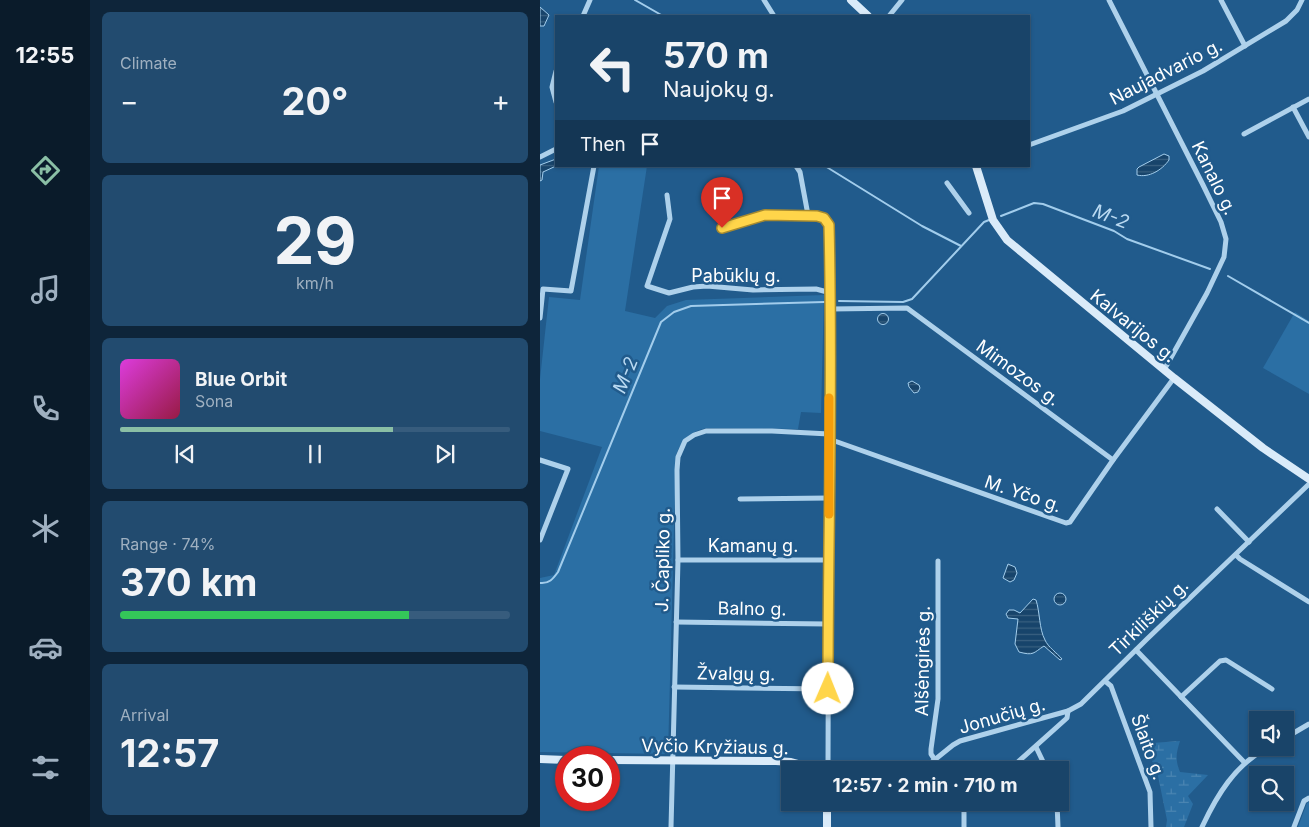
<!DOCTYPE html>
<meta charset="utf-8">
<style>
body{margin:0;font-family:Inter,sans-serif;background:#224b6f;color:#f1f3f6;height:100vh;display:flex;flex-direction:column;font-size:19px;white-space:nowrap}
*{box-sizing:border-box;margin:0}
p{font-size:16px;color:#9fb0c0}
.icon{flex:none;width:28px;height:28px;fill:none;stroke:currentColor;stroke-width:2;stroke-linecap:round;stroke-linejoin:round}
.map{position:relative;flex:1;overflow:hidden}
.drawer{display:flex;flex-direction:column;gap:12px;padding:12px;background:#0e253a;width:450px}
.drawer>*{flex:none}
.top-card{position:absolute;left:15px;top:15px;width:475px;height:152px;border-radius:0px;box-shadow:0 1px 4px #0004,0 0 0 1px #375c7d;background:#194469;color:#f1f3f6;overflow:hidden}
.tools{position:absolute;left:709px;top:711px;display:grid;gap:10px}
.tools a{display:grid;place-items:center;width:45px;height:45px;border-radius:0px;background:#194469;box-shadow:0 1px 4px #0004,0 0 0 1px #375c7d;font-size:25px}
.speed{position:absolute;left:15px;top:746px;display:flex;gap:10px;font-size:25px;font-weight:700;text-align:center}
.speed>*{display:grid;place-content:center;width:65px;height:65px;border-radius:50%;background:#194469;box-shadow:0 1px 4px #0004,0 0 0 1px #375c7d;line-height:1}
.speed .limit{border:8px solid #d22;background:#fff;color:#111}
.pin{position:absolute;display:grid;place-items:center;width:42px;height:42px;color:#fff;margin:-51px -21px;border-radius:50% 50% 50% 0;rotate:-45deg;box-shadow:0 0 5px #0007}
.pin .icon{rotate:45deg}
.me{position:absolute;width:55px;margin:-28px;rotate:1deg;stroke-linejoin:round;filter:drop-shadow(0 0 4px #0008)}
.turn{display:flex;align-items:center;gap:18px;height:105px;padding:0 25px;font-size:22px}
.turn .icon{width:65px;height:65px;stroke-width:2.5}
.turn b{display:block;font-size:35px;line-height:42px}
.then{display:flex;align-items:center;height:48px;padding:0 25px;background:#0003;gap:10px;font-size:19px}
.big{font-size:38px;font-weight:700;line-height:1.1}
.drawer .tile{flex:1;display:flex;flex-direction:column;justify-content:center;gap:8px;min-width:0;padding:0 18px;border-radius:8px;background:#224b6f}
.drawer .dial{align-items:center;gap:0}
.dial b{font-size:65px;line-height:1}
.song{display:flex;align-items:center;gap:15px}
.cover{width:60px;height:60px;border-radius:8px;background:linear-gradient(135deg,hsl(300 70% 55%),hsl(340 70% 35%))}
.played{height:5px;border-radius:2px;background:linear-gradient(90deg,#8abfa5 70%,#375c7d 70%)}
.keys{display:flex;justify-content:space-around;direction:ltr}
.heat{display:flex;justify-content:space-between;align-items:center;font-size:28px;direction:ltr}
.charge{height:8px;border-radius:4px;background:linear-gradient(90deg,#34c759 74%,#375c7d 0)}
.trip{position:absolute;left:241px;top:761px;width:288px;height:50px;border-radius:0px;background:#194469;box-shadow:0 1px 4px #0004,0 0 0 1px #375c7d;font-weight:700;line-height:50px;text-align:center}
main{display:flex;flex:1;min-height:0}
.dock{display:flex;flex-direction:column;width:90px;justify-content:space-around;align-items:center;background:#0a1b2a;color:#9fb0c0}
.dock .icon{width:35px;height:35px}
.dock .current{color:#8abfa5}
.dock b{font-size:22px;color:#f1f3f6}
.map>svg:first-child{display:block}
.grass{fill:#2b6fa4}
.wetland{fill:url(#wetland-marsh)}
.water{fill:url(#water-rules);stroke:#a2cdec}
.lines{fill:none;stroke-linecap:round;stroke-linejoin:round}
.stream{stroke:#a2cdec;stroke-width:2}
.street{stroke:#aed1eb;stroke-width:5}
.secondary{stroke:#daebf9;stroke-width:8}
.route-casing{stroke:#a68a30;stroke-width:12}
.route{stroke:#ffd54a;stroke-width:9}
.slow{stroke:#f59e0b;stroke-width:9}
.labels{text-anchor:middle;stroke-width:5;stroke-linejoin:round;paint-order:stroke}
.street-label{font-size:18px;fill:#fff;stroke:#215b8c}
.water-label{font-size:19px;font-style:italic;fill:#badaf2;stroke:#215b8c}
</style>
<main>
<nav class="dock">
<b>12:55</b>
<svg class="icon current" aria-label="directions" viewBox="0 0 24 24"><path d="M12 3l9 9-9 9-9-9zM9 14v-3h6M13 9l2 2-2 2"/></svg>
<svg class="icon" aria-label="music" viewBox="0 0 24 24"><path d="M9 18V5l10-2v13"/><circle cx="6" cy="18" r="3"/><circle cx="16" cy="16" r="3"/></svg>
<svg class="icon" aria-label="phone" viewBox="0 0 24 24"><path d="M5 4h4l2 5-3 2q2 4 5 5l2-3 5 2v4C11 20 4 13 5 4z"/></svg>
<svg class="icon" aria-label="climate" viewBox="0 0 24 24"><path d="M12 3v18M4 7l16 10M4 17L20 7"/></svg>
<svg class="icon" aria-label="car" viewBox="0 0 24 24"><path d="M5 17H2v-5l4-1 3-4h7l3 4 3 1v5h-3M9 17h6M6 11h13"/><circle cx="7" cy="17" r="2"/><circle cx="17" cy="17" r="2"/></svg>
<svg class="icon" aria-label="filters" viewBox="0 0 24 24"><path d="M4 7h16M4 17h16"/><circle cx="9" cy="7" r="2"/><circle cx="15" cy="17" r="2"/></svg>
</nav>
<section class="drawer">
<div class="tile"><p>Climate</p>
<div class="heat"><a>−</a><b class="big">20°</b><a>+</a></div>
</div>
<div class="tile dial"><b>29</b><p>km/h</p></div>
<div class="tile">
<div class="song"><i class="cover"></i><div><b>Blue Orbit</b><p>Sona</p></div></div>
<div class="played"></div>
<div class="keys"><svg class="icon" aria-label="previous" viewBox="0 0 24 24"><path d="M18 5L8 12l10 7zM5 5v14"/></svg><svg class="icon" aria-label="pause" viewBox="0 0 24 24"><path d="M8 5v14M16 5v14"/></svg><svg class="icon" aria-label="next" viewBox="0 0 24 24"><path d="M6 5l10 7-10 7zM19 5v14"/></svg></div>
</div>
<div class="tile"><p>Range · 74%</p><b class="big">370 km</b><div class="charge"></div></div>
<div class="tile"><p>Arrival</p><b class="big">12:57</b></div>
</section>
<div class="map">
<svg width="769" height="827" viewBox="0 0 769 827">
<defs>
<pattern id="wetland-marsh" width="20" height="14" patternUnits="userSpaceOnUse" patternTransform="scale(1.25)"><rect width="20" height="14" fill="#2b6fa4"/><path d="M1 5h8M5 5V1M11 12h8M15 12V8" fill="none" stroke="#4b85b2"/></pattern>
<pattern id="water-rules" width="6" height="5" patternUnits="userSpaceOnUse" patternTransform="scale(1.25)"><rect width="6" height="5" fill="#17446b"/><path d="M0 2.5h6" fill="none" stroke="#3a6081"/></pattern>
</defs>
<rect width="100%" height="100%" fill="#215b8c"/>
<!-- grass -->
<g class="grass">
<path d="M59,166h48l-22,145 30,7 12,-12 19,-6 138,-5 -3,118 -20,-1 -3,17 -91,-1c-16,3 -25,11 -31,27l-8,299 -128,-2v-174l14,-3 48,-128 -62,-16v-52l9,-82 31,3z"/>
<path d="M755,312l14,9v73l-46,-26z"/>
<path d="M769,802v25h-11l9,-24z"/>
</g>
<!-- wetland -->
<path class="wetland" d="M596,715l16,28 28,-2c-4,12 -5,19 0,31l28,3 -20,21 5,8 -9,23h-18l1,-7 -10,-49 -5,-10z"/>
<!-- water -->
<g class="water">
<path d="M0,7l9,8 -5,11h-4z"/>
<path d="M624,154l5,2v4c-7,10 -20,18 -32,15v-6l2,-2z"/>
<path d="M16,159v7l-13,6 -1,8 -2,1v-16z"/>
<circle cx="343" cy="319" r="5.5"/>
<path d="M372,381l7,4 1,3 -2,4 -4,1 -5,-6 -1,-4z"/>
<path d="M468,564l7,3 2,6 -3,7 -4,2 -7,-4z"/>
<circle cx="520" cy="599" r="6"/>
<path d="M493,599l3,1c4,12 3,29 9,40 3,7 12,13 17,19l-2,1 -16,-14c-11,7 -10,10 -25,6l-4,-8 3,-25 -10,-1 -2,-4 3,-4h5l6,3z"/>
</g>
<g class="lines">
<!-- stream -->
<g class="stream">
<path d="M95,0l28,16"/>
<path d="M285,166l97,60 39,20"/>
<path d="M461,216l33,-13 9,1 71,27 13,8 83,30"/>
<path d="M688,276l81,47"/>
<path d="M299,301l64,1 9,-3 72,-77 5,-2"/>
<path d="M0,583c9,1 13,-4 18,-11l103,-250 13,-10 17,-6 133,-4"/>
</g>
<!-- street -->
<g class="street">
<path d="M224,0l10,16"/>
<path d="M569,0l94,185 18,37 5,17 -2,18 -17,36 -43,77"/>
<path d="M681,0l24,46"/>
<path d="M43,16l7,-16"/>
<path d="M349,16l13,-16"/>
<path d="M16,71l-4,16 4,15"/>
<path d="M753,107l16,30"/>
<path d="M704,134l65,-35"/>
<path d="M489,145l94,-34 80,-40 83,-50 11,-11 5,-10"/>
<path d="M0,157l16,-8"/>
<path d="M256,166l4,6 8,43"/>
<path d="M407,183l22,30"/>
<path d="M127,195l3,24 -23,67 22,7 24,-6 14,-1 46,4 63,-1 15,4"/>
<path d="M182,228l43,-13 52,1 7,2 5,7 2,84 -2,130 -1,331"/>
<path d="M291,309l76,-1 206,152"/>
<path d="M0,318l3,-29 28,2 23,-125"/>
<path d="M289,439l237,84 4,-1 43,-62 61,-82"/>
<path d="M0,460l28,9 -28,71"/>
<path d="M200,499l89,-1"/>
<path d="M677,509l32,33"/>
<path d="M696,555l4,4 69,43"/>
<path d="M138,560h151"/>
<path d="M136,622l152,2"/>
<path d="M596,650l108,112"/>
<path d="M565,681l6,5 4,11 35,95 1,35"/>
<path d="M134,687l154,2"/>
<path d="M641,697l39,-36 6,-1 46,29"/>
<path d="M745,738l24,-14"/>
<path d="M496,747l11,23"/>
<path d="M395,760l-4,-6v-5l7,-50v-138"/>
<path d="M382,770l31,-25 7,-4 108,-30 13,-7 66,-65 162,-155"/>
<path d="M469,770l58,-52 1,-7"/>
<path d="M517,802l1,25"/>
<path d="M131,827l7,-267 -1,-90 1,-13 7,-16 9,-6 12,-4h66l57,3"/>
<path d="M424,827v-16l9,-9"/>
<path d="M662,827c15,-32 33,-62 65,-79"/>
<path d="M754,827l10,-26 5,-3"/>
</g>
<!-- secondary -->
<g class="secondary">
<path d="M311,0l17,16"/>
<path d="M436,166l17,54 14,20 167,138 89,70 46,31"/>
<path d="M0,759l26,1"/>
<path d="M69,760l167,1 15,1 29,8"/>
<path d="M287,827v-25"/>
</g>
</g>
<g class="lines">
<defs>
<path id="route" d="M182,228l43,-13 52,1 7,2 5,7c4,155 -1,309 -1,464"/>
</defs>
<!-- route casing -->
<use href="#route" class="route-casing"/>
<!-- route -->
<use href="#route" class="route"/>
<!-- slow -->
<path class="slow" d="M289,514v-116"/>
</g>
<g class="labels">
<!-- street labels -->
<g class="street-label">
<text transform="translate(626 72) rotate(-27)" y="6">Naujadvario g.</text>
<text transform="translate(674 178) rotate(64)" y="6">Kanalo g.</text>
<text x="196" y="282">Pabūklų g.</text>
<text transform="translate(593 326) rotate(39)" y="6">Kalvarijos g.</text>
<text transform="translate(478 373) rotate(36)" y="6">Mimozos g.</text>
<text transform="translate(483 494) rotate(19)" y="6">M. Yčo g.</text>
<text x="213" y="552">Kamanų g.</text>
<text transform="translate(123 560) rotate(-89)" y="6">J. Čapliko g.</text>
<text transform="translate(212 609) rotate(1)" y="6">Balno g.</text>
<text transform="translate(609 618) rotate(-44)" y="6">Tirkiliškių g.</text>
<text transform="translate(383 661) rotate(-89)" y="6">Alšėngirės g.</text>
<text transform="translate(196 674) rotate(1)" y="6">Žvalgų g.</text>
<text transform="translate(462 716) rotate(-16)" y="6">Jonučių g.</text>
<text transform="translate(175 747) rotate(1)" y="6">Vyčio Kryžiaus g.</text>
<text transform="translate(608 747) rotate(70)" y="6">Šlaito g.</text>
</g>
<!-- water labels -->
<g class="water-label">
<text transform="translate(571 216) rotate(21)" y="7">M-2</text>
<text transform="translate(85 375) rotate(-68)" y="7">M-2</text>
</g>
</g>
</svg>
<div class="tools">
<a><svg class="icon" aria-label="sound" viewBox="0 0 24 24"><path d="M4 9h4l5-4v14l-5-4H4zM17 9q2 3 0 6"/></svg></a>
<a><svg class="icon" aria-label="search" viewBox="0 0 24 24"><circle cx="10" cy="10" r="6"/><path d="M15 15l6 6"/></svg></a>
</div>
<div class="speed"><div class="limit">30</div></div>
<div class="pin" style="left:182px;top:228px;background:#d93025"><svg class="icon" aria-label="arrive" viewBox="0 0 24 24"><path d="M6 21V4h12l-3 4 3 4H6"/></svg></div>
<svg class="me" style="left:288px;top:689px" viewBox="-20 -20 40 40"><circle r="19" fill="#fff"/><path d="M0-13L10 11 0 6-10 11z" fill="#ffd54a"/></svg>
<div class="trip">12:57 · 2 min · 710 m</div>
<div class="top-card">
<div class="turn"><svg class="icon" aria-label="left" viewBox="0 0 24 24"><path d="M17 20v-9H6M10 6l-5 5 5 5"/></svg><div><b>570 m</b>Naujokų g.</div></div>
<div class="then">Then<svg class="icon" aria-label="arrive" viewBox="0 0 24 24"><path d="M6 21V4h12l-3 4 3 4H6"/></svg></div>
</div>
</div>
</main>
